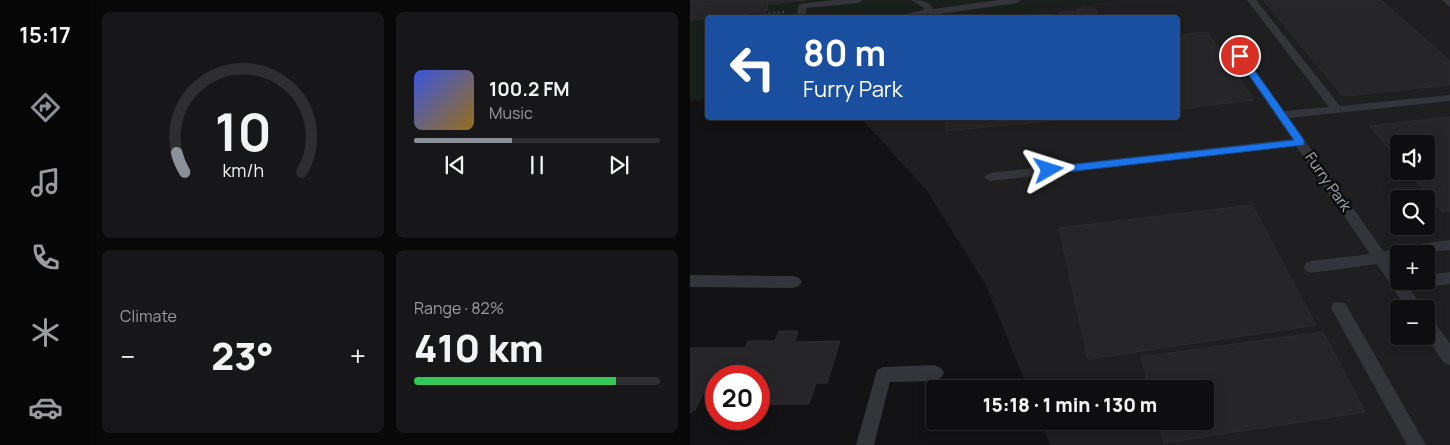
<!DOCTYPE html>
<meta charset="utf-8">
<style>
body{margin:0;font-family:Manrope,sans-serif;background:#171719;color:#f1f3f6;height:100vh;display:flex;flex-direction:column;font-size:19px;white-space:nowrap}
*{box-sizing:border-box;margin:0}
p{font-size:16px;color:#9b9c9f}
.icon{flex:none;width:28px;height:28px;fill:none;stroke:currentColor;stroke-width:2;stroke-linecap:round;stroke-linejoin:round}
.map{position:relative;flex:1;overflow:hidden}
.panel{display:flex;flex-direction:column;gap:12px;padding:12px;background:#080809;width:600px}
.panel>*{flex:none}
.banner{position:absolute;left:15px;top:15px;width:475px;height:105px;border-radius:5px;box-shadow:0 2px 12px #0003,0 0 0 1px #2e2e30;background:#1a4fa0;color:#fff;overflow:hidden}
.buttons{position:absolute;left:700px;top:135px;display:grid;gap:10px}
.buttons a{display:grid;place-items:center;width:45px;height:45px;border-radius:5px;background:#0e0e10;box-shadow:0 2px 12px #0003,0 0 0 1px #2e2e30;font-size:25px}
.speed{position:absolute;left:15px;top:365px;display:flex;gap:10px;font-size:25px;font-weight:700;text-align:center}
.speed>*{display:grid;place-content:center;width:65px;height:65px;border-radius:50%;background:#0e0e10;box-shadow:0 2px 12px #0003,0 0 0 1px #2e2e30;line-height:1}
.speed .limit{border:8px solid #d22;background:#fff;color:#111}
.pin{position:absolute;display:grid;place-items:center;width:42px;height:42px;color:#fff;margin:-21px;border:2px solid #fff;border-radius:50%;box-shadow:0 1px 5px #0007}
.me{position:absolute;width:55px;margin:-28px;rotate:84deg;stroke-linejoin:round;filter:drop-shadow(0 0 4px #0008)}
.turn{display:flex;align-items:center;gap:18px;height:105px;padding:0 15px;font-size:22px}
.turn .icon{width:65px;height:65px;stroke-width:2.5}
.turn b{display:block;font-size:35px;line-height:42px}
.big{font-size:38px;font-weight:800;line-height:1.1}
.panel .tile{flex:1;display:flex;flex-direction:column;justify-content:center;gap:8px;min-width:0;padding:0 18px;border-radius:8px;background:#171719}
.panel .dial{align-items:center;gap:0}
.dial svg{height:130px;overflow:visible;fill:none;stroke:#2e2e30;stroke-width:7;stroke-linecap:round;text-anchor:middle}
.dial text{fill:#f1f3f6;stroke:none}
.song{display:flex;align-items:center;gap:15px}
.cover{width:60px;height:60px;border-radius:8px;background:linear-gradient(135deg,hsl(230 70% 55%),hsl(40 70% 35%))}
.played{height:5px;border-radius:2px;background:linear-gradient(90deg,#8c9099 40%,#2e2e30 40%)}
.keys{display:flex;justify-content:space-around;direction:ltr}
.heat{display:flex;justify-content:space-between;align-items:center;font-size:28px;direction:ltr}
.charge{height:8px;border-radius:4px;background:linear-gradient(90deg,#34c759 82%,#2e2e30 0)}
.panel .tiles{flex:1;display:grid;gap:12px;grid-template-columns:repeat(2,1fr)}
.trip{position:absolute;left:236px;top:380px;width:288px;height:50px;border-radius:5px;background:#0e0e10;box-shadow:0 2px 12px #0003,0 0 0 1px #2e2e30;font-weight:800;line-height:50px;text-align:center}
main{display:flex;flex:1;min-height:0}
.tabs{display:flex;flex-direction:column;width:90px;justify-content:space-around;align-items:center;background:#060606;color:#9b9c9f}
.tabs .icon{width:35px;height:35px}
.tabs .active{color:#8c9099}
.tabs b{font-size:22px;color:#f1f3f6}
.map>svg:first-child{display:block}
.built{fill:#1f1f22;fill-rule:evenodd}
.green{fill:#191f1a}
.building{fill:#262629;stroke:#2d2d31}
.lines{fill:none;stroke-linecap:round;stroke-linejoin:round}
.path{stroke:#3a3c41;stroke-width:2.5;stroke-dasharray:2 2.5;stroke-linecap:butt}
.lane{fill:#34353a;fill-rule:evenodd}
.route{fill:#1a73e8;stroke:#114b97}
.labels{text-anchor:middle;stroke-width:5;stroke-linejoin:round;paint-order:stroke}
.street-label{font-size:15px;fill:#a4aab5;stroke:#0e0e0f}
</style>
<main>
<nav class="tabs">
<b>15:17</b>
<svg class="icon active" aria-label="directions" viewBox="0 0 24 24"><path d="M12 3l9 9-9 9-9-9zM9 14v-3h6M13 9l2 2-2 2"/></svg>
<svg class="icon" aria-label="music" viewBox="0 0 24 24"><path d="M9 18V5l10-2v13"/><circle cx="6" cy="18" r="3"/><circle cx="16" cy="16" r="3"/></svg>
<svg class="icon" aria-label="phone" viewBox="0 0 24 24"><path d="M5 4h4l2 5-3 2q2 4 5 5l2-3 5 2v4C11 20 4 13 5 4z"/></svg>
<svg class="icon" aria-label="climate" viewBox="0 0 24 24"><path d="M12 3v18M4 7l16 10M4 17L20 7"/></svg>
<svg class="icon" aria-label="car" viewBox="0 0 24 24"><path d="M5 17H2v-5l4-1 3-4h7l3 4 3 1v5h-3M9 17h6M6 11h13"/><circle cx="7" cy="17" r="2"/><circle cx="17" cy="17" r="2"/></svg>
</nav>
<section class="panel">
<div class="tiles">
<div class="tile dial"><svg viewBox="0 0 100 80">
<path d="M14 69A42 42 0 1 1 86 69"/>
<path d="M14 69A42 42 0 0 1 9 57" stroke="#8c9099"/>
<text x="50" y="56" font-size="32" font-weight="700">10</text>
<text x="50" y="72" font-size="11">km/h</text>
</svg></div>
<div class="tile">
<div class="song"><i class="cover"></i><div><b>100.2 FM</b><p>Music</p></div></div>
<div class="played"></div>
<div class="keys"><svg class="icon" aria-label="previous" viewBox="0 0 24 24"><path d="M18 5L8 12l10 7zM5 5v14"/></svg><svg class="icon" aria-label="pause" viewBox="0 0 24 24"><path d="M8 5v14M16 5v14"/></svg><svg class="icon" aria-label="next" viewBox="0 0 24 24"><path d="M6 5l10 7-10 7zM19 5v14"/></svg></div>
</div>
<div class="tile"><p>Climate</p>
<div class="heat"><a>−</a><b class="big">23°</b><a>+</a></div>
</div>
<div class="tile"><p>Range · 82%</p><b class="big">410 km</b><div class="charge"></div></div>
</div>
</section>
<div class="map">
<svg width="760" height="445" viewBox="0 0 760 445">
<rect width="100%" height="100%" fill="#131315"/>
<!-- built -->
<path class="built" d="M425,0h335v445h-400l-9,-24h164v-32h-177l-42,-104 -59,-94 -66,-73h317v-100l-198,-1zM709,144h27v27h-27zM709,199h27v27h-27zM709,254h27v27h-27zM709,309h27v27h-27z"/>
<!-- green -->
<path class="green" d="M0,0h425l-135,18h-272l-1,80 -17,3z"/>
<!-- building -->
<g class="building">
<path d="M0,0h115l-37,4 -1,7 -77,9z"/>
<path d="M573,0h118l69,61v24l-107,11z"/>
<path d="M395,7l10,1 3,5 -11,4 -11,-4 1,-3z"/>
<path d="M383,11l3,7h-16l-1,-5z"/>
<path d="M517,32l47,68 -76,9v-74z"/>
<path d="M760,117v94l-8,1 -34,-41h18v-27h-27v16l-29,-34z"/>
<path d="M256,118h134l-134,13z"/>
<path d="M562,205l64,120 -228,34 -29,-131z"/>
<path d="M89,331h19l-3,11 45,-1 -13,42h-11l-7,21h-50v-28h-43v16h-12l-9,18h-3l-2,4v-66h55l3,-7h27z"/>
<path d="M633,332l42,80 -201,31 -6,-22h47v-32h-55l-9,-32z"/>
</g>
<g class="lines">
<!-- path -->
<path class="path" d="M43,18l51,-6"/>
<!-- lane -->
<g class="lane">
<path d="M143,0h30l-4,3 -53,5v10h-10l3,-14z"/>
<path d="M221,0c8,0 18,0 22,9l65,-9h23l-4,3 -104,15h-27l38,-8 -1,-3z"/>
<path d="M557,0h9l84,106 110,-11v6l-161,17 95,134 20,-6 46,-6v10l-51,4v4l-9,3 9,11v9h27v-6l24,-3v12l-40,5 14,20h-17l-30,-45 -66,9 -5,-2 -2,-4 2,-4 5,-2 59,-7 -74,-108 -306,35 -6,-4 6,-4 302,-34 -57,-83 1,-2h8l40,57 45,-4z"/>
<path d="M751,0h9v7z"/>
<path d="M0,275l104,1 5,2 3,4 -3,4 -5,2 -104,-1z"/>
<path d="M649,302l6,1 81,142h-19l-76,-137 2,-5z"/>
<path d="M736,316l6,2 18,26v21l-6,-2 -18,-27z"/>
<path d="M245,365l6,3 3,5 -3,5 -6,3 -45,1 -16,63h-18l21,-75 6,-3z"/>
</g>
</g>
<!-- route -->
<path class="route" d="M547,54h6l61,86v5l-255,29 -6,-4 6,-3 245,-27 -58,-84z"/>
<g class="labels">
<!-- street labels -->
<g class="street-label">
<text transform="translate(638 182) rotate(55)" y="5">Furry Park</text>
</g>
</g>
</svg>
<div class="buttons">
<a><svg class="icon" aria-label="sound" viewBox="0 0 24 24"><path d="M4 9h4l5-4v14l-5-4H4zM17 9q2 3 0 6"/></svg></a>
<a><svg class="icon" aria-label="search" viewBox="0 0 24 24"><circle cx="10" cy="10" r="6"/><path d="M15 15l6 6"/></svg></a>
<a>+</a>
<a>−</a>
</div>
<div class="speed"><div class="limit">20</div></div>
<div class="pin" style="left:550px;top:56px;background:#d93025"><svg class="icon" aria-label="arrive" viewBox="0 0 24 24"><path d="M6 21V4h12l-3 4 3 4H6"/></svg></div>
<svg class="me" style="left:359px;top:170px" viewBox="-20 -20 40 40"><path d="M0-17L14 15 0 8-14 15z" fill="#1a73e8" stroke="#fff" stroke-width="4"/></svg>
<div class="trip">15:18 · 1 min · 130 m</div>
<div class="banner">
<div class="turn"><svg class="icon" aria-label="left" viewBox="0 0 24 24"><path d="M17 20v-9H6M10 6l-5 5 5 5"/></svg><div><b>80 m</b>Furry Park</div></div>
</div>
</div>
</main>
